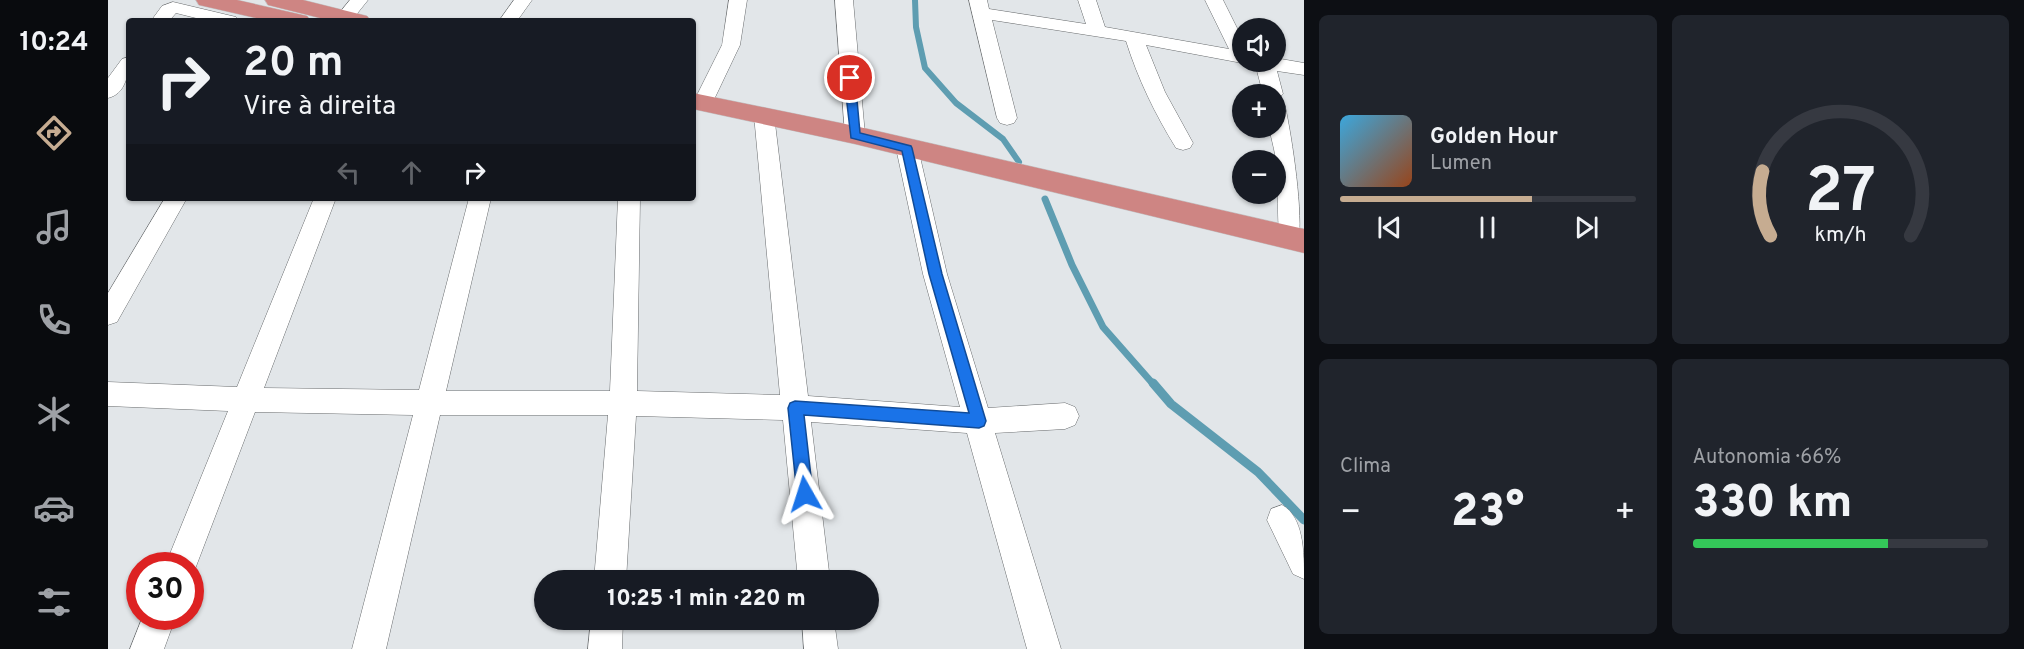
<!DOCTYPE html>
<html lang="pt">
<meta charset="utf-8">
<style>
body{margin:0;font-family:Overpass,sans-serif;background:#20242c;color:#f1f3f6;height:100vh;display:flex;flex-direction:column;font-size:22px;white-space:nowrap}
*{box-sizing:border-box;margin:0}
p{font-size:20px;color:#9ea1a6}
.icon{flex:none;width:33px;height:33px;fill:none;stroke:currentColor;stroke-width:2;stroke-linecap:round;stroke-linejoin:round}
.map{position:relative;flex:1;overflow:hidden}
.side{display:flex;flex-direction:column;gap:15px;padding:15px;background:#0d0f14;width:720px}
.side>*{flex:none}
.banner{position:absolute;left:18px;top:18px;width:570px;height:183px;border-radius:6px;box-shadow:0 2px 4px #0004;background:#171b24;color:#f1f3f6;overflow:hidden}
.controls{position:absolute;left:1124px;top:18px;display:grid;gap:12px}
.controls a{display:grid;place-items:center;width:54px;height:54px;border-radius:50%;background:#171b24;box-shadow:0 2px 4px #0004;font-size:30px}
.speed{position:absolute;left:18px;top:552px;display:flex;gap:12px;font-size:30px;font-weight:700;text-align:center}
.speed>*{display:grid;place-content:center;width:78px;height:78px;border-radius:50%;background:#171b24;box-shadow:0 2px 4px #0004;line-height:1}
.speed .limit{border:9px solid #d22;background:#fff;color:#111}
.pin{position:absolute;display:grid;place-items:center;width:51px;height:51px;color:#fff;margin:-26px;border:3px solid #fff;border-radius:50%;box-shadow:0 2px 6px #0007}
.me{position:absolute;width:66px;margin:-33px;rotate:354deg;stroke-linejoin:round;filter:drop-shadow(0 0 4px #0008)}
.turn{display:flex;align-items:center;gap:21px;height:126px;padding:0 18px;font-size:27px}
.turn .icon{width:78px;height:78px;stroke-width:2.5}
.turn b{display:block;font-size:42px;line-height:51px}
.lanes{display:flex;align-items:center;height:57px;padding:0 18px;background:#0003;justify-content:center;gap:30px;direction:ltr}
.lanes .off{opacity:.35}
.big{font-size:45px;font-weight:800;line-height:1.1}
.side .card{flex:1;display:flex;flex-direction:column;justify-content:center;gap:9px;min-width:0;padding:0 21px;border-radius:9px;background:#20242c}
.side .dial{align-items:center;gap:0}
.dial svg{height:156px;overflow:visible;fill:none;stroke:#363941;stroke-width:7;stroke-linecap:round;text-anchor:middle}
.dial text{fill:#f1f3f6;stroke:none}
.song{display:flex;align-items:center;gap:18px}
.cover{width:72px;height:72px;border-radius:9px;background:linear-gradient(135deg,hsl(200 70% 55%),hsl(20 70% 35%))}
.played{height:6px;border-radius:3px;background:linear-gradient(90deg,#c6ac91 65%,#363941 65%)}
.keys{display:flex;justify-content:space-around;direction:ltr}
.heat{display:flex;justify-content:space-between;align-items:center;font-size:33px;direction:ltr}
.charge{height:9px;border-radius:4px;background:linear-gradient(90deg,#34c759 66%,#363941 0)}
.side .tiles{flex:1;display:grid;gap:15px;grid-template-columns:repeat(2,1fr)}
.trip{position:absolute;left:426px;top:570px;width:345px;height:60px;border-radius:30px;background:#171b24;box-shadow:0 2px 4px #0004;font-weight:800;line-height:60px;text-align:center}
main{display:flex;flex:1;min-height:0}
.dock{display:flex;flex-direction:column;width:108px;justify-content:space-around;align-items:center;background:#090b0e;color:#9ea1a6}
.dock .icon{width:42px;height:42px}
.dock .active{color:#c6ac91}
.dock b{font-size:27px;color:#f1f3f6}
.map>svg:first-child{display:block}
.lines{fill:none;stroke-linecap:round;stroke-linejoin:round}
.stream-far2{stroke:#5e9db1;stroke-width:6}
.stream-far1{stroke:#5e9db1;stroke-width:7}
.stream{stroke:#5e9db1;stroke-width:9}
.minor-casing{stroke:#696c6e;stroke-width:1}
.highway-casing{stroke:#c2c2c3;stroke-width:1}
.minor{fill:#fff;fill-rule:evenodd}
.highway{fill:#ce8583;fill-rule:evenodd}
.route{fill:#1a73e8;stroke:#114b97;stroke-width:1.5}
</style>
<main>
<nav class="dock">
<b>10:24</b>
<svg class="icon active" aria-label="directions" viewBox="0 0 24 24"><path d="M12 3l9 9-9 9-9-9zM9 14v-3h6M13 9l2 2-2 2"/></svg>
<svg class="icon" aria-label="music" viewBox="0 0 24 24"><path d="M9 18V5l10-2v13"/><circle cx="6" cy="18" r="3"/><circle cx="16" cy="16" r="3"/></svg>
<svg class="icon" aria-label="phone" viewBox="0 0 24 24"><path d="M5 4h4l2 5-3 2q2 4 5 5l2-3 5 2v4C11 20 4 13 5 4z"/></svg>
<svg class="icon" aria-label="climate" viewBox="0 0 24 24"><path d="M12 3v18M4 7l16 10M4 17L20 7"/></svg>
<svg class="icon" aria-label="car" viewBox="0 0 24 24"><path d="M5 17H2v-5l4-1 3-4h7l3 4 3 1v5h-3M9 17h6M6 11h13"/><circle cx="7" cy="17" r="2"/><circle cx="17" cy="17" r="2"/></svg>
<svg class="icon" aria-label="filters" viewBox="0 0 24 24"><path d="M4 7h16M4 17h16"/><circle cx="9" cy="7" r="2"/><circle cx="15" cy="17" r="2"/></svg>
</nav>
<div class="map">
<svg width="1196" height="649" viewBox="0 0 1196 649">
<rect width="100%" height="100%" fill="#e2e6e9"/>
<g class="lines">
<!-- stream-far2 -->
<path class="stream-far2" d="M807,0l1,27 9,41 31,35 47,36 16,23"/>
<!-- stream-far1 -->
<path class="stream-far1" d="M937,199l27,66 31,62 51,58"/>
<!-- stream -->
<path class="stream" d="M1045,383l18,21 87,68 46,48"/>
<defs>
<g id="minor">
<path d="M242,0h18l-16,20h-12l-3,-4z"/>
<path d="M406,0h18l-15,21h-18z"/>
<path d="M621,0h18l-7,45 -30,63 -7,2 -7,-2 -3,-5 29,-58z"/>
<path d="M727,0h18l12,135 -3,5 -7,2 -7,-2 -3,-5z"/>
<path d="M861,0h18l2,9 97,15 -8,-24h18l9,27 124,22 -24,-49h18l19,38v24h5l-5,1 -96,-18 19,47 28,51 -3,5 -7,2 -7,-2c-21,-34 -38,-69 -50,-107l-134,-21 25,98 -3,5 -7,2 -7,-2 -3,-5z"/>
<path d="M65,2l63,15 3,4h-31l-32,-8 -7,8h-18l11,-15z"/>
<path d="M21,57c0,16 -3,37 -21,41v-20l14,-19z"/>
<path d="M1167,58l29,5v12l-27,-4 6,23 -7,6 6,1 3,5c7,31 19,111 13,138l-8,3 -8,-3c-6,-10 -3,-58 -5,-75 -1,-14 -5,-28 -8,-41h6v-34h-12l-7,-27 -5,-5h24z"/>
<path d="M656,108l7,2 3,5 34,281 152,11 -37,-133 -27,-126 4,-5 7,-2 7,2 4,5 29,126 41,134 77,-5 10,4 4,9 -4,9 -10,4 -70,4 66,216h-34l-60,-216 -156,-11 19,158h-32l-15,-160 -147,-4 -10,164h-32l14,-165h-168l-54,234h-34l61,-234 -158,-3 -63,165 -2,-11h-25l63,-155 -120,-5v-24l129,5 77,-189h22l-72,190 155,2 50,-192h22l-45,193h164l8,-193h22l-3,193 143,4 -26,-280 3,-5z"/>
<path d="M57,198h22l-70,124 -9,3v-32z"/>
<path d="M1174,505c22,12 22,48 22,74l-11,-5 -26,-54 4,-11z"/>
<path d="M35,616h33l-12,33h-34z"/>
<path d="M483,620h32l-1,29h-34z"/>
<path d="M694,620h32l4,29h-34z"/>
</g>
<g id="highway">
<path d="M88,0h41l70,16 4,5h-42l-70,-16z"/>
<path d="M157,0h38l64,16 4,5h-39l-64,-16z"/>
<path d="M585,93l162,33 449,103v24l-449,-109 -162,-35z"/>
</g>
</defs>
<!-- minor casing -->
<use href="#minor" class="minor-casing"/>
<!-- highway casing -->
<use href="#highway" class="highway-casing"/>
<!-- minor -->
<use href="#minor" class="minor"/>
<!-- highway -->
<use href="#highway" class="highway"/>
</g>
<!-- route -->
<path class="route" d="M742,75l5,3 5,55 51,13 1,2 30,126 44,147 -2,5 -5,2 -175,-13 9,79 -3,6 -5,2 -6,-2 -2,-6 -9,-86 2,-5 5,-2 174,12 -40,-139 -27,-123 -51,-13 -7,-60z"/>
</svg>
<div class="controls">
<a><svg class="icon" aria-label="sound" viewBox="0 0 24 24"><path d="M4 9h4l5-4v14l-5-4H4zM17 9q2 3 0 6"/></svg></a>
<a>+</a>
<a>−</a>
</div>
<div class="speed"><div class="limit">30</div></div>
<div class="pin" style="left:742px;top:78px;background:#d93025"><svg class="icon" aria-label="arrive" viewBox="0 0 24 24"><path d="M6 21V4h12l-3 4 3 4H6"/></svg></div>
<svg class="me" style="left:697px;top:494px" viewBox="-20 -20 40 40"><path d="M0-17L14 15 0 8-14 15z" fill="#1a73e8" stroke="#fff" stroke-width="4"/></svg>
<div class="trip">10:25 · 1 min · 220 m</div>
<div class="banner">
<div class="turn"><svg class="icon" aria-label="right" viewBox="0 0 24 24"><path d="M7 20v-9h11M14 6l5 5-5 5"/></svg><div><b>20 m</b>Vire à direita</div></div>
<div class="lanes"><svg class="icon off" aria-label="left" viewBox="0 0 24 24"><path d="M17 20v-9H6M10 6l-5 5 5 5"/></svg><svg class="icon off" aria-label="ahead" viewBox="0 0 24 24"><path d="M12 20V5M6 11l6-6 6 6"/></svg><svg class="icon" aria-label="right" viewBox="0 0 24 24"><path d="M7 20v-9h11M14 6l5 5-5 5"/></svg></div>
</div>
</div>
<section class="side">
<div class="tiles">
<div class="card">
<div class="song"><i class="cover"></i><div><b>Golden Hour</b><p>Lumen</p></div></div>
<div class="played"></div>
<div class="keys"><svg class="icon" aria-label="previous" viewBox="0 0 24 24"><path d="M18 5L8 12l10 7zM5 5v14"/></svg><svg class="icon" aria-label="pause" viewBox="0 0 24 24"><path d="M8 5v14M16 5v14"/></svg><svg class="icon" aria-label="next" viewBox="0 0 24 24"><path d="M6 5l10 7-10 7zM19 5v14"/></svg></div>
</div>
<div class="card dial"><svg viewBox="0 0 100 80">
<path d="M14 69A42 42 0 1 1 86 69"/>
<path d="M14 69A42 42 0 0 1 10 36" stroke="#c6ac91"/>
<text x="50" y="56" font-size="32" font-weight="700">27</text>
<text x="50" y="72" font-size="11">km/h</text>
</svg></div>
<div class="card"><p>Clima</p>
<div class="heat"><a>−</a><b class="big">23°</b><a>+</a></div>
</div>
<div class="card"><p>Autonomia · 66%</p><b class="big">330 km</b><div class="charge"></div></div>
</div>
</section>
</main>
